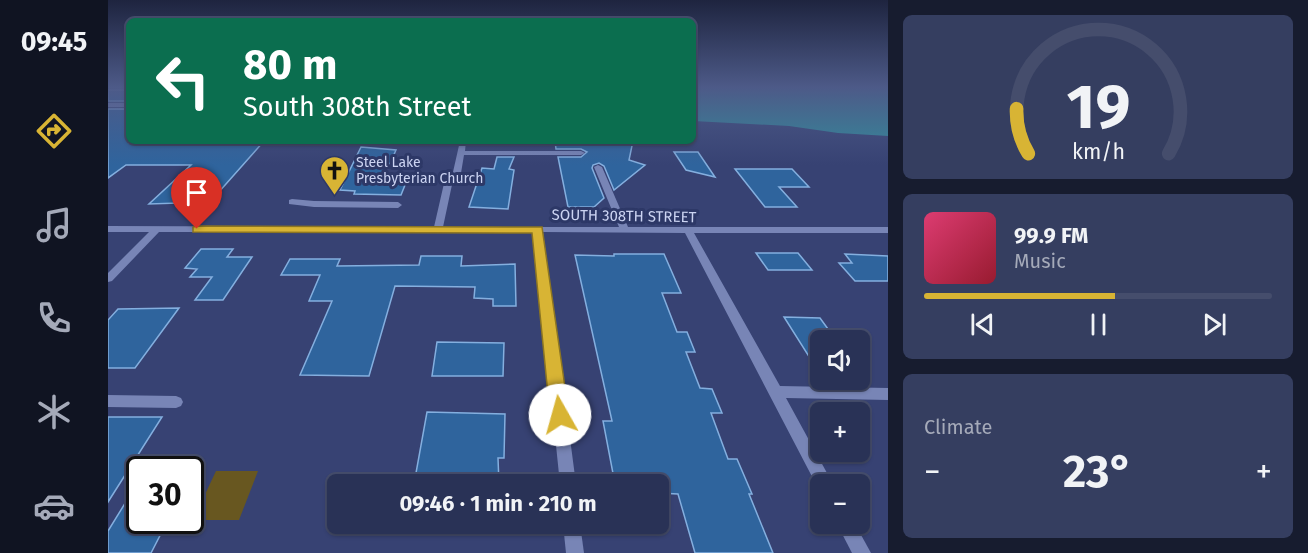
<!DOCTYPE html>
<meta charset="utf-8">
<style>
body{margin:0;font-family:"Fira Sans",sans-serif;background:#353e60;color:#f1f3f6;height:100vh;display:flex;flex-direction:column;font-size:22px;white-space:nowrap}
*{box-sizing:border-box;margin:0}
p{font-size:20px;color:#a5aab9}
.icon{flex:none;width:33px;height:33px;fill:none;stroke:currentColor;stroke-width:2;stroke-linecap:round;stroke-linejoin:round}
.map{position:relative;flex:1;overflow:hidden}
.details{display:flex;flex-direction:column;gap:15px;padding:15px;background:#171c2f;width:420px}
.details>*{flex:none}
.banner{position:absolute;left:18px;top:18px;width:570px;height:126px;border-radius:9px;box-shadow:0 2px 4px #0004,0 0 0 2px #454d6c;background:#0b6e4f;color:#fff;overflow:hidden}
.fabs{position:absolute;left:702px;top:330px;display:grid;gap:12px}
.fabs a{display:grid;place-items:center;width:60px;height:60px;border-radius:9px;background:#293256;box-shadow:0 2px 4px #0004,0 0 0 2px #454d6c;font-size:30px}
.speed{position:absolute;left:18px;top:456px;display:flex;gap:12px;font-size:30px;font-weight:700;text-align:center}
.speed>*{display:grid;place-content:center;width:78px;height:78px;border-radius:50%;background:#293256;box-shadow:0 2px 4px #0004,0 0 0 2px #454d6c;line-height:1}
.speed .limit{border:3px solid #111;border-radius:9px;background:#fff;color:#111}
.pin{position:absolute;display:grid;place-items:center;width:51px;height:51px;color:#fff;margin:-62px -26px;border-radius:50% 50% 50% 0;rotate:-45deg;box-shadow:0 0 6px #0007}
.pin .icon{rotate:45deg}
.me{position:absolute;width:66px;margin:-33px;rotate:353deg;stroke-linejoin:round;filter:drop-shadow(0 0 4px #0008)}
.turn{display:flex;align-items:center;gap:21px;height:126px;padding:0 18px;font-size:27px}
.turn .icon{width:78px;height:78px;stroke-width:2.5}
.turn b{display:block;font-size:42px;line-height:51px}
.big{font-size:45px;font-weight:700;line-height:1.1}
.details .widget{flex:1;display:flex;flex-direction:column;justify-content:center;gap:9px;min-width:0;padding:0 21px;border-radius:9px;background:#353e60}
.details .dial{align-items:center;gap:0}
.dial svg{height:156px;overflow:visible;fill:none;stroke:#454d6c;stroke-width:7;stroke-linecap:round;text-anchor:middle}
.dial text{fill:#f1f3f6;stroke:none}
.song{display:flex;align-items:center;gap:18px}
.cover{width:72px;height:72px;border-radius:9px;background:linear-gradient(135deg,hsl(340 70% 55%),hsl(350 70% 35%))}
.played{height:6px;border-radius:3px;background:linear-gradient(90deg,#d8b434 55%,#454d6c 55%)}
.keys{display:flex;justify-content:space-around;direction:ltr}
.heat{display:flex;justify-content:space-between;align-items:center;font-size:33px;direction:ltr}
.trip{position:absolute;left:219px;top:474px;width:342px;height:60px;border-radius:9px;background:#293256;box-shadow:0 2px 4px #0004,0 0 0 2px #454d6c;font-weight:700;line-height:60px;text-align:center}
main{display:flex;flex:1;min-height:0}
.dock{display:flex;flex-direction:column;width:108px;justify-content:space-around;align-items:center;background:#101422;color:#a5aab9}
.dock .icon{width:42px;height:42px}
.dock .selected{color:#d8b434}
.dock b{font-size:27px;color:#f1f3f6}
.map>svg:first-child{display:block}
.green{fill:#685720}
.water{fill:#338c9c}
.building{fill:#2f649d;stroke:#84afdf;stroke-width:1.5}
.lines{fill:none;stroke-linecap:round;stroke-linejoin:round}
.minor{fill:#7885b6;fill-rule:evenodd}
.route{fill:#d8b434;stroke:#8c7522;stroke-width:1.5}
.labels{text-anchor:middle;stroke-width:6;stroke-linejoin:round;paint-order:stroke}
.far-poi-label{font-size:14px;fill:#ccd4f2;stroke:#2d3867;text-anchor:start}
.street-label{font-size:15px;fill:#ccd4f2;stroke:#2d3867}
</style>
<main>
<nav class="dock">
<b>09:45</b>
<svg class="icon selected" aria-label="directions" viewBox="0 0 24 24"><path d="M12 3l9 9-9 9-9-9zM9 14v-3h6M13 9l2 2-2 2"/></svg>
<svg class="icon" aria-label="music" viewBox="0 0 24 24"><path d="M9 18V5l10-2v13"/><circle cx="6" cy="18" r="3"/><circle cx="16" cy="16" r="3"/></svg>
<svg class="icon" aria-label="phone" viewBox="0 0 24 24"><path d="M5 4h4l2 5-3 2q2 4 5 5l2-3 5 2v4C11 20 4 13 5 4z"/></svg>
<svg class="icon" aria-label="climate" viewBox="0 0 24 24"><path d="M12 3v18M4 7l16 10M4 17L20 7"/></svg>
<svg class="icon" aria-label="car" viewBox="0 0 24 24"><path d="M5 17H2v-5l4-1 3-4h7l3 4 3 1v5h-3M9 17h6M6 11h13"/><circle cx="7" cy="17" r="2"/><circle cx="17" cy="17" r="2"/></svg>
</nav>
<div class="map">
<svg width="780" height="553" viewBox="0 0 780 553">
<rect width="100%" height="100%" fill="#374273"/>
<!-- green -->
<path class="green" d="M108,471h42l-19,49h-46z"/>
<!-- water -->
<path class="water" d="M585,87h195v49l-50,-3 -49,-7 -96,-5z"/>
<!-- building -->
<g class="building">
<rect x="0" y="90" width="21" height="11"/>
<path d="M0,109h21v34l135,-2 -54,61 -61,2 42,-39h-65l-18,13z"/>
<path d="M447,141h78l-4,19 16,5 -31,25 -10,-24 -5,-3 -6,2 -1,3 12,30 -10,9h-26l-10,-50h23l6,-5 -6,-3h-25z"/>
<path d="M253,147l35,3 -11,25h24l-8,20 -47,-1 1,-3 -15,-1z"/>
<path d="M566,152h24l17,25 -29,-7z"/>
<path d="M389,157h17l-5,12 5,1 -6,39 -39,-2 13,-39 12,1z"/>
<path d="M627,169h57l17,18h-30l18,20h-32z"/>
<path d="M93,249h32l-6,8h25l-29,43h-28l17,-23h-22l7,-8 -12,-1z"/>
<path d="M648,253h42l14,17h-44z"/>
<path d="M506,254h50l17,39h-19l15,39h10l8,20h-9l14,36 12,1 10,24h-11l17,46h9l15,35h-3l24,59h-78l-17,-59 -20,-1v-9h-43l-12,-63h9l-37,-166 39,1z"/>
<path d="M737,254l43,2v25h-33l-16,-18h13z"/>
<path d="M313,256h41l-1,10 54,-2 1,42h-23v-7l-19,-1 1,-11 -80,-1 -26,90 -69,-1 32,-74h-23l11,-26h-39l9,-16h50l-3,7 82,-1z"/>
<path d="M71,308l-44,60h-27v-48l10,-11z"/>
<path d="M676,317l36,1 16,22h-16v34z"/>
<path d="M329,342l67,1 -1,33h-71z"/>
<path d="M319,412l78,2 -1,44h-6l1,26h-85z"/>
<path d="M0,417h54l-54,85z"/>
<path d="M32,479v41h28l-17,33h-43v-22z"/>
</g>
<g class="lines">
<!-- minor -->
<g class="minor">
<rect x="0" y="103" width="21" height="4"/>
<path d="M352,141h6l-1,10h116l4,2 -4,2h-117l-3,18 -8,7 -10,47h176l-25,-60 4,-2 4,2 26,60h260v6h-194l86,153 108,2v12l-102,-2 47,86h-13l-1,6 -134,-257 -142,-1 33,252h-16l-26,-252h-375l-47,49 -4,1v-9l41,-41h-41v-6l326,1 11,-48 8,-7z"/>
<path d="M184,199l22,2 84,1 4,3 -4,3 -84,-1 -25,-3v-4z"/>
<path d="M0,395l68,1 5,2 2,4 -2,4 -5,2 -68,-1z"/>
<path d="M455,524h17l4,29h-18z"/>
<path d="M729,524h18l16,29h-19z"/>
</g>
</g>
<!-- sky -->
<linearGradient id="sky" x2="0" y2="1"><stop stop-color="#1e243f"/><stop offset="0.53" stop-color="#4d5a88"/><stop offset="1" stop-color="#4d5a88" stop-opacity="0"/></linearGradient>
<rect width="780" height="165" fill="url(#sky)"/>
<!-- route -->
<path class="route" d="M89,226l345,1 27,188 -3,6 -6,2 -7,-2 -3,-6 -18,-182 -339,-1v-5z"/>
<!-- icons -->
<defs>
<symbol id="church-pin" viewBox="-11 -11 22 30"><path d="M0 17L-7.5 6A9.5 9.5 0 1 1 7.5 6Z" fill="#d8b434" stroke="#2d3867"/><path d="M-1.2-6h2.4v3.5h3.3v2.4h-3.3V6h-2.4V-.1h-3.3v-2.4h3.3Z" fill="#111"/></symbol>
</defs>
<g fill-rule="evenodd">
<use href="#church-pin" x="210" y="154" width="33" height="45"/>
</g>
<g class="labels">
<!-- far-poi labels -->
<g class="far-poi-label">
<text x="248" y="167">Steel Lake<tspan x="248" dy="16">Presbyterian Church</tspan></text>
</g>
<!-- street labels -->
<g class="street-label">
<text transform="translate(516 216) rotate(1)" y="5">SOUTH 308TH STREET</text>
</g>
</g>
</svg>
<div class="fabs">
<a><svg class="icon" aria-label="sound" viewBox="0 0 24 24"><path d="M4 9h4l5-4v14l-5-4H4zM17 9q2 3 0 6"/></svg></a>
<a>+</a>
<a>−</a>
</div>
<div class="speed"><div class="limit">30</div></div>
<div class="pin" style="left:89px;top:229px;background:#d93025"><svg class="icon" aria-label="arrive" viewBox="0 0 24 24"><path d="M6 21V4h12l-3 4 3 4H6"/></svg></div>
<svg class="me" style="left:452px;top:415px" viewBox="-20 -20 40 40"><circle r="19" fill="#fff"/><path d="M0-13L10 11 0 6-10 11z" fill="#d8b434"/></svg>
<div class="trip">09:46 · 1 min · 210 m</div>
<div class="banner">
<div class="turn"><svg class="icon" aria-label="left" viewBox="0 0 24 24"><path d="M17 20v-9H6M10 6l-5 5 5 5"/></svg><div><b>80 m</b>South 308th Street</div></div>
</div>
</div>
<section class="details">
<div class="widget dial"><svg viewBox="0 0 100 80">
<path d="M14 69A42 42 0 1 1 86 69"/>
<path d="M14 69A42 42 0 0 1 8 46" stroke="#d8b434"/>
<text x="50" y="56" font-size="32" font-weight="700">19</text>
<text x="50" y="72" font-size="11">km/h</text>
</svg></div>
<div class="widget">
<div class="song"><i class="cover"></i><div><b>99.9 FM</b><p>Music</p></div></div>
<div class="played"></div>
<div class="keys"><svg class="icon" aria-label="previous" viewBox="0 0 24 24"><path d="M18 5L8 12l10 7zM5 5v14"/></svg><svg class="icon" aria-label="pause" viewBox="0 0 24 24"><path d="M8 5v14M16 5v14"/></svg><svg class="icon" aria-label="next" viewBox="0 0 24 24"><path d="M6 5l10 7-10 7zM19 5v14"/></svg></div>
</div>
<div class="widget"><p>Climate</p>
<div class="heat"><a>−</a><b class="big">23°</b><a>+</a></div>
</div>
</section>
</main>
